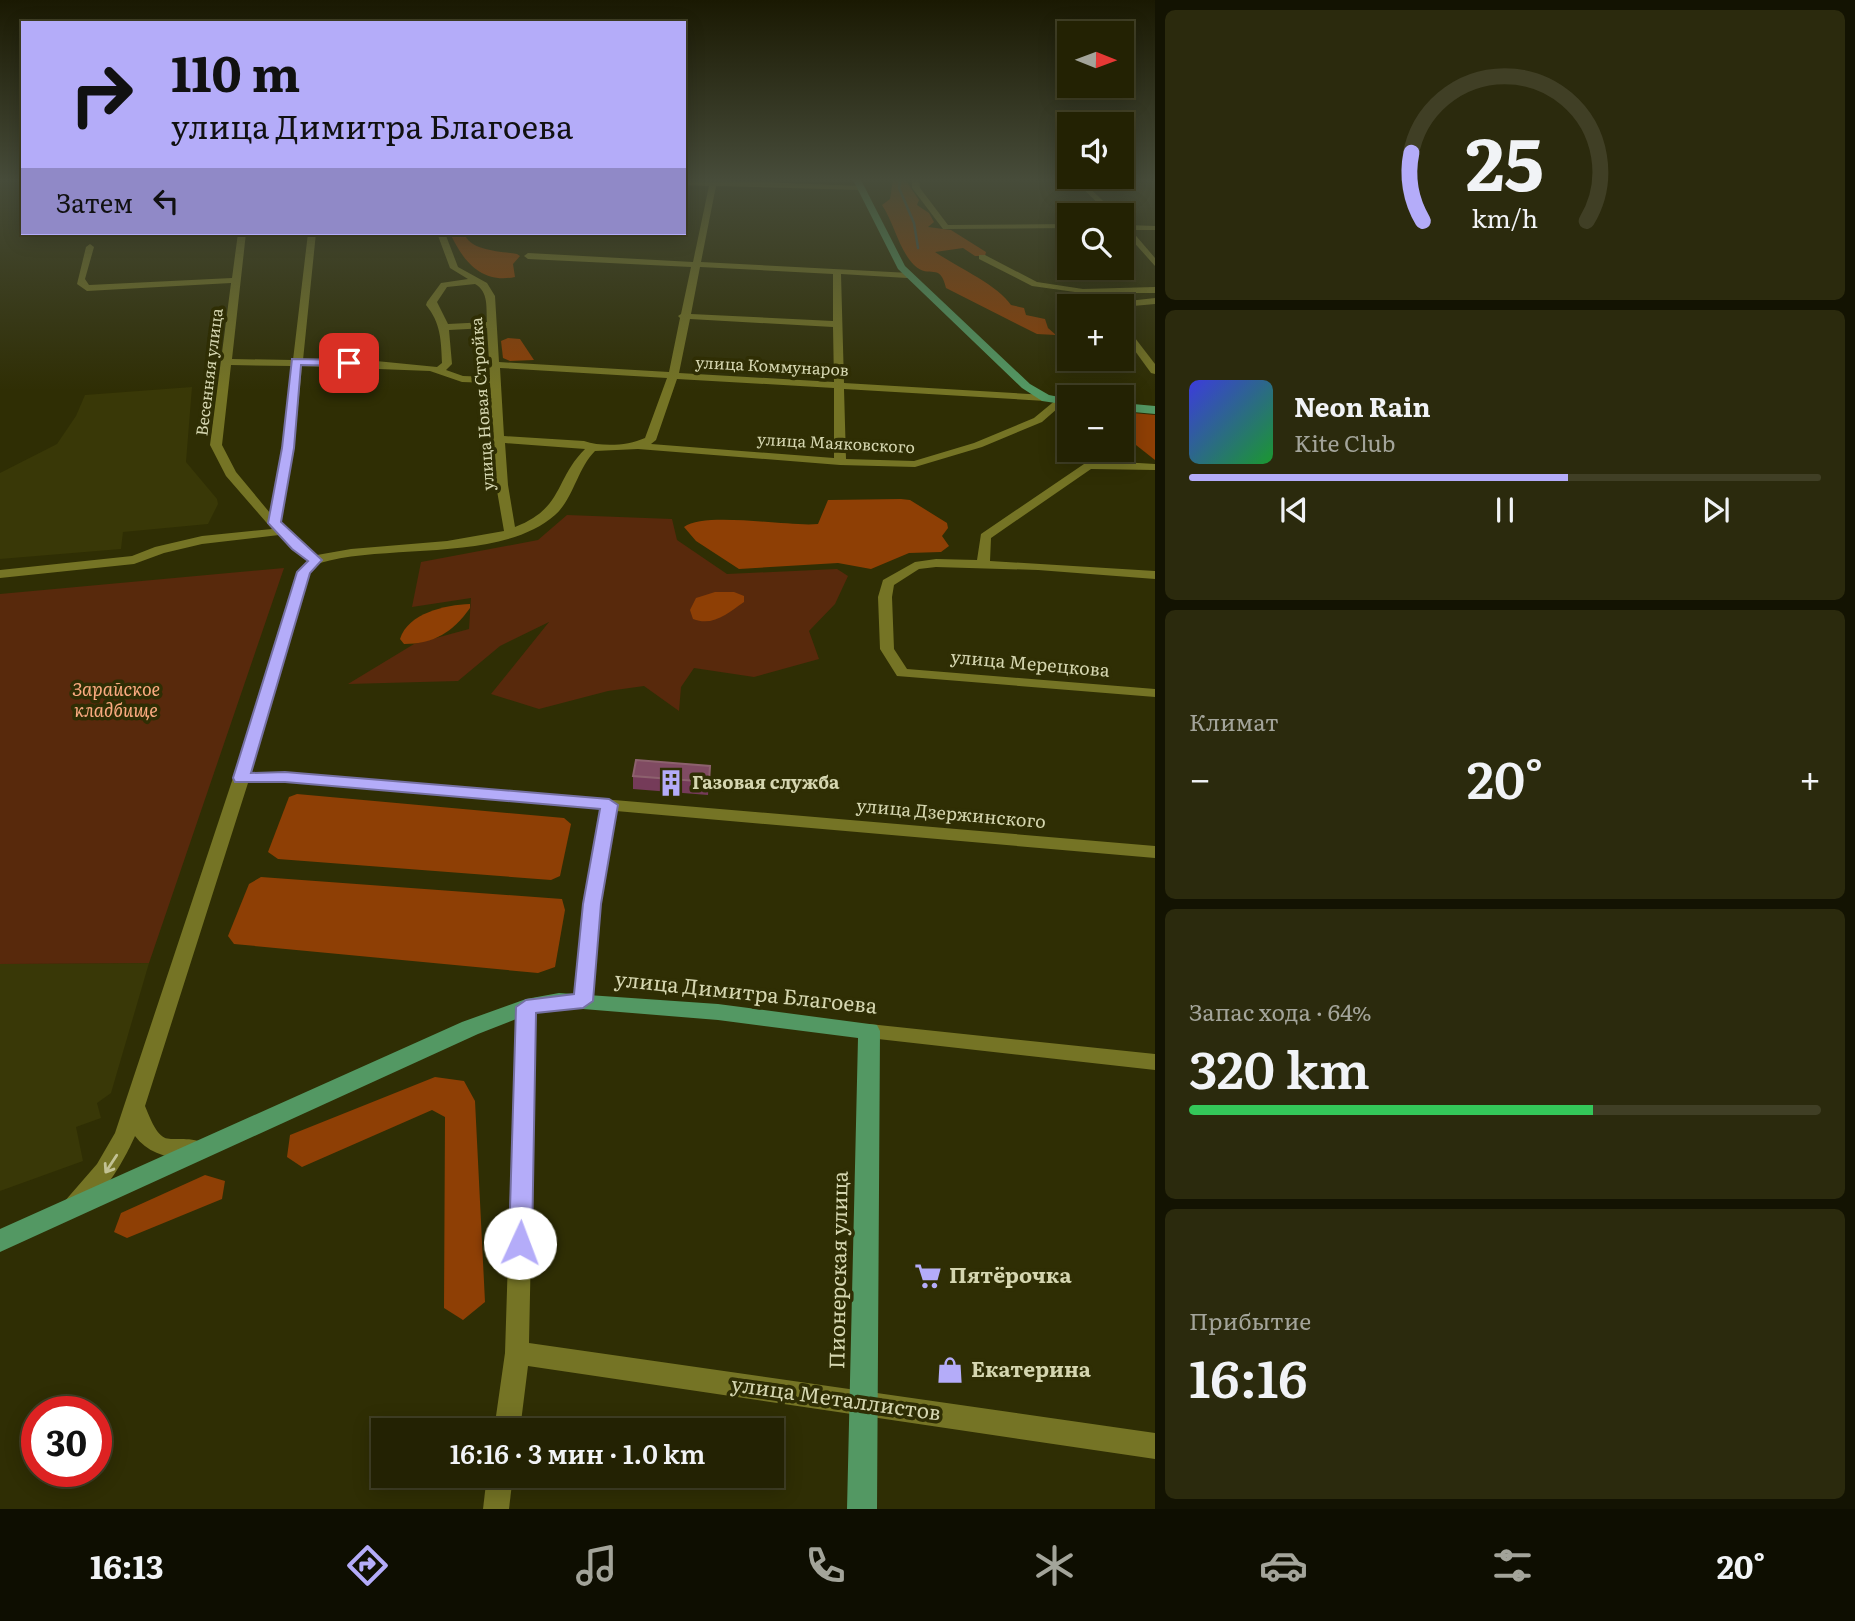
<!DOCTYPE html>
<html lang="ru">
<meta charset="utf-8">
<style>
body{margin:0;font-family:Literata,serif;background:#2b2a0d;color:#f1f3f6;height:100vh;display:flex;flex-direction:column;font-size:26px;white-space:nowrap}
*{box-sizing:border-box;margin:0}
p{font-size:23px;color:#a3a49a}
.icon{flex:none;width:38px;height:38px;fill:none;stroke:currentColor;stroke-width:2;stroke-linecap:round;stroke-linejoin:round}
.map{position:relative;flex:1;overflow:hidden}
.drawer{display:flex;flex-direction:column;gap:10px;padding:10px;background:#131302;width:700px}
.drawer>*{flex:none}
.top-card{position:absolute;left:21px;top:21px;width:665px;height:214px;border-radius:0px;box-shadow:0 4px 18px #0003,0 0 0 2px #403f25;background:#b4acf9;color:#111;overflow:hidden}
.needle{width:46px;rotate:91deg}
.fabs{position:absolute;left:1057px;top:21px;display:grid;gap:14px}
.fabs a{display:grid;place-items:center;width:77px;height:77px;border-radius:0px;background:#232203;box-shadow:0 4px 18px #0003,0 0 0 2px #403f25;font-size:35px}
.speed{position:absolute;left:21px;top:1396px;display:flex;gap:14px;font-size:35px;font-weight:700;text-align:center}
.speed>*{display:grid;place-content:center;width:91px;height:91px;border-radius:50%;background:#232203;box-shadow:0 4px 18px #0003,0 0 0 2px #403f25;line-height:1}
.speed .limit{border:10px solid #d22;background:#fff;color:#111}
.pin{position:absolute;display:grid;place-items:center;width:60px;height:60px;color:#fff;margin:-30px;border-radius:14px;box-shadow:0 4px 10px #0006}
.me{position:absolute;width:77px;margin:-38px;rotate:2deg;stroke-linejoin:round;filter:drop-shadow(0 0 5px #0008)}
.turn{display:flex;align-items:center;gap:24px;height:147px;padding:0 35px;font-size:32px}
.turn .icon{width:91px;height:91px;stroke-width:2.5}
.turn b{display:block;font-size:49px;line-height:60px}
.then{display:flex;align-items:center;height:66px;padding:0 35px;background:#0003;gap:14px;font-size:26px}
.big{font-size:52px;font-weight:600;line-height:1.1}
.drawer .widget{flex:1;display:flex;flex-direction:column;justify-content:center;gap:10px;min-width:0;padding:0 24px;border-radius:10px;background:#2b2a0d}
.drawer .dial{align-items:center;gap:0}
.dial svg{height:182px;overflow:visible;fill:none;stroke:#403f25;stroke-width:7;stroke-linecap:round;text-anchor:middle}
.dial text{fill:#f1f3f6;stroke:none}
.song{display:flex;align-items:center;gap:21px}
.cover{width:84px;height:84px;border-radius:10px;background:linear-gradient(135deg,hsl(240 70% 55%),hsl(130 70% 35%))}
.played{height:7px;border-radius:4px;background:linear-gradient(90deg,#b4acf9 60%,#403f25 60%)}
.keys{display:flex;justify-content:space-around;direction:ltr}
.heat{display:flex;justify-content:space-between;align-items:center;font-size:38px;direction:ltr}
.charge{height:10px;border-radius:5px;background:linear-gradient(90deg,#34c759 64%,#403f25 0)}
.trip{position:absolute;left:371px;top:1418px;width:413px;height:70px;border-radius:0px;background:#232203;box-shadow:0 4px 18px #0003,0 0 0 2px #403f25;font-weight:600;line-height:70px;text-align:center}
.menu{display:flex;height:112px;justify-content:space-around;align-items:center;background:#0e0e01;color:#a3a49a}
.menu .icon{width:49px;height:49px}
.menu .active{color:#b4acf9}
.menu b{font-size:32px;color:#f1f3f6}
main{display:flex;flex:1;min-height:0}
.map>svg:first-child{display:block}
.built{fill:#393807}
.green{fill:#58290c}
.forest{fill:#8e3f05}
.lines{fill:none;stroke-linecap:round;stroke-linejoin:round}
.stream{stroke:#485751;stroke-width:2.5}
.minor{fill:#757425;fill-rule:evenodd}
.major{fill:#539863;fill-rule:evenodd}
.wall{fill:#753b59}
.building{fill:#804b62;stroke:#8d616e;stroke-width:2}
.oneway{stroke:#c2c294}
.route{fill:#b4acf9;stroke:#7570a2;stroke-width:2}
.labels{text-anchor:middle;stroke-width:7;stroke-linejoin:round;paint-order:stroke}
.far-street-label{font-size:16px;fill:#d5d6b0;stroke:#2f2e04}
.street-label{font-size:18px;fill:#d5d6b0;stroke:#2f2e04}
.park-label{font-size:18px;font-style:italic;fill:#fbab80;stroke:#2f2e04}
.poi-label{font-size:18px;font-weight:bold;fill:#d5d6b0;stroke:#2f2e04;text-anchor:start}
.near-street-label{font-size:21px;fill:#d5d6b0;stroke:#2f2e04}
.near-poi-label{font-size:21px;font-weight:bold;fill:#d5d6b0;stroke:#2f2e04;text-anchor:start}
</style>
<main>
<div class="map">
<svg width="1155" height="1509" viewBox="0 0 1155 1509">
<rect width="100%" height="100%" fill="#2f2e04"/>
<!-- built -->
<g class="built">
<path d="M192,387l-6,75 31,37 1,5 -10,20 -85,8 -2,17 -121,10v-86l57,-29 19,-28 9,-21z"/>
<path d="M149,963l-38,130 -14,10 4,15 -25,9 7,34 -83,30v-227z"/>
</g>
<!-- green -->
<g class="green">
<path d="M567,515l105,4 5,21 50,34 110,-5 11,7 -13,28 -26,27 10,28 -65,18 -60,-9 -13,19 -2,24 -35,-25 -36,5 -69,18 -48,-15 58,-72 -49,24 -42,35 -110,3 66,-40 55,-15 2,-31 -59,9 9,-45 117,-22z"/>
<path d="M284,568l-135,395 -149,1v-370z"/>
</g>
<!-- forest -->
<g class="forest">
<path d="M893,180l13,1 13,19 -2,5 12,8 5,9 -6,5 23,3 35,22 -1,4h-10l-12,-8 -28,4c22,15 63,33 76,53l13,3 2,7 19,4 3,9 8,7 -19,-1 -91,-46c-6,-27 -16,-8 -32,-23 -15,-15 -20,-42 -32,-60l8,-6z"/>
<path d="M450,233h14c6,18 35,18 53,21l3,2 -7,8 2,13c-34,7 -52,-16 -65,-44z"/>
<path d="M508,338l12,1 14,21 -24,1 -7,-3 -2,-17z"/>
<path d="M1122,412l33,3v45l-33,-26z"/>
<path d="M901,499l9,1 37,23 1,5 -6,8 7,10 -8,6 -32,1 -38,16 -33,-6 -99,6 -43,-28 -12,-14c22,-16 103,0 134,-3l10,-24z"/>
<path d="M715,592h19l10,4v6c-16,11 -31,25 -51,17l-3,-9 6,-12z"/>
<path d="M470,604v4c-17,24 -36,36 -66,36l-4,-5c8,-26 45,-34 70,-35z"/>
<path d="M297,794l267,24 7,6 -11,52 -9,4 -273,-21 -10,-7 21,-55z"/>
<path d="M261,877l301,22 3,11 -10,57 -17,6 -304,-29 -6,-8 21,-52z"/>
<path d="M435,1077l29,4 11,20 10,201 -22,18 -19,-12 1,-191 -13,-7 -130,57 -15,-10 3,-22z"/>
<path d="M205,1175l20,6 -3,18 -95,39 -13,-6 7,-19z"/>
</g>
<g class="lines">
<!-- stream -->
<path class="stream" d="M900,180l-1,8 15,35 4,25"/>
<!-- minor -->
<g class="minor">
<path d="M711,180l150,6 4,2 -4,2 -145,-4 -15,76 209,11 1,2 -4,3 -66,-4 3,109 202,12 5,3 -5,3 -202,-12 2,70 68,2 60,-18 60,-25 23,-19 9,2 -24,21 -60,25 -67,20 -75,-2 -202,-16 -43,2c-18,18 -21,47 -40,64 -54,48 -170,28 -235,48l-10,10 -59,200 34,-1 870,74v12l-539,-47 -15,93 -8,97 -3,5 -7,2 -7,-2 -3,-5 10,-97 17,-95 -315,-27 -37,1 -103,323c20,51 22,24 61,37l3,6 -3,6c-24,8 -56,2 -71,-19 -9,21 -41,82 -68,73l-3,-7 33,-38 18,-31 118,-355 64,-206 11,-12 -29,-25 -77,9 -38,9 -30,11 -134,14v-8l132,-14 23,-9 47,-11 70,-7 -46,-53 -16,-31 21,-162 -144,8 -10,-7 9,-37 4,-3 4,3 -9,32 4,6 143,-7 6,-45h8l-14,126 61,1 15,-127h8l-13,127 73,1 61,6 5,-4c-1,-22 -1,-40 -16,-58l1,-3 14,-19 27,-4 -18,-11 -13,-35h8l13,34 29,16 8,13 4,66 170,10 11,-54 -2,-2 3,-2 10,-47 -163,-8 -4,-3 4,-3 165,9 16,-76 -25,-1v-4zM700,267l133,7v47l-142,-7zM475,284c14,8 11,24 12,38l-39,2 -11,-22 10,-15zM690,319l143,8 1,55 -155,-9zM487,328l3,49 -27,-1 -17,-6 6,-6 -3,-34zM231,365l61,1 -10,82 -12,65 -34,-41 -14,-27zM302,366l128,5 32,11 28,1 6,102 8,46 -57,10 -96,8 -34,6 -36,-32 13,-75zM500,368l167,10 -22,60c-18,8 -43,9 -61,3l-80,-5zM677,379l157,9v70l-183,-14 5,-4zM505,443l80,6c-31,31 -21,59 -70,78l-7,-42z"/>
<path d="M912,180h7l1,8 28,37 121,-1v4l-126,1 -31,-41z"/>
<path d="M1074,180h7l37,35h-8z"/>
<path d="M1122,222l5,3 28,1v4h-24l24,28v8l-33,-37z"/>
<path d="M979,255h6l52,27 46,7 72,-2v6h-62l26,9 36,-4v6l-33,3 -16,-1 1,-2 -32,-12 -43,-6 -53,-27z"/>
<path d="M1122,324l3,1 30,39v10l-4,-1 -29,-40z"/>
<path d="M1105,461l50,3v6l-64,-1 -100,69 -1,23 165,10v8l-117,-9 -102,-3 -17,2 -25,16 -2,12 2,52 13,20 248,20v8l-258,-21 -17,-27 -2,-52 5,-17 32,-18 21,-3 41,1 4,-26 103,-70z"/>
<path d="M526,1000l7,2 3,5 -7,336 626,90v26l-627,-93 -8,64h-26l11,-77 11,-346 3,-5z"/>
<path d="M869,1024l286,30v16l-286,-32 -7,-2 -3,-5 3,-5z"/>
<path d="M487,1475h26l-4,34h-26z"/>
</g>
<!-- major -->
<g class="major">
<path d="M853,180h8l44,86 125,118 19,11 20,4v6l-27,-4 -20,-13 -124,-119z"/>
<path d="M1122,403l33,3v8l-33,-3z"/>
<path d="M559,993l159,11 159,21 3,6 -3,478h-30l11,-471 -140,-18 -135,-11h-24l-30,5 -51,20 -478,218v-23l462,-207 64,-23z"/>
</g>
</g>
<!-- wall -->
<path class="wall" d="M710,766l-2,29 -75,-6v-13z"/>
<!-- building -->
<path class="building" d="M636,760l74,6 -1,16 -76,-6z"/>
<!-- one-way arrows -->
<defs><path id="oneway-shaft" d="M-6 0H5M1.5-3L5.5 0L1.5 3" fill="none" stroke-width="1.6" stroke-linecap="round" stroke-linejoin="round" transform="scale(1.75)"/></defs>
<use class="oneway" href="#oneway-shaft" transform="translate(111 1164) rotate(123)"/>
<!-- sky -->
<linearGradient id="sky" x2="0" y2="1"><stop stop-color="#1a1902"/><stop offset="0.46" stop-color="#474c3a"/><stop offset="1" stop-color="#474c3a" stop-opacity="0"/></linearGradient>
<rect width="1155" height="391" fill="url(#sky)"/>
<!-- route -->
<path class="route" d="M292,359l57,1 5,3 -5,3 -48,-1 -7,83 -13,74 41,38 -12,13 -59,200 34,-1 324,27 9,6 -17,99 -8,97 -10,7 -47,5 -4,230 -3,7 -9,3 -8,-3 -3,-7 7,-236 10,-7 48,-6 9,-90 17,-95 -315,-27h-50l-2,-4 64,-206 11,-11 -16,-12 -24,-26 14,-75z"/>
<!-- icons -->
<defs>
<symbol id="building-bare" viewBox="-9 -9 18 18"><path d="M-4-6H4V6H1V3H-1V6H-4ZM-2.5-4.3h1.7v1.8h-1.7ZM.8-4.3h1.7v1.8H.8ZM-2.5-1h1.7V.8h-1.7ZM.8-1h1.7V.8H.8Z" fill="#b4acf9" stroke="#2f2e04" stroke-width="2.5" paint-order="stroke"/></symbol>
<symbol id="supermarket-bare" viewBox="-9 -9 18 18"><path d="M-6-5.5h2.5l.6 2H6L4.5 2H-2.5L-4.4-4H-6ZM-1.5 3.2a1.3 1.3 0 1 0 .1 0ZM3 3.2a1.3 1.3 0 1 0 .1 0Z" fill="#b4acf9" stroke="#2f2e04" stroke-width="2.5" paint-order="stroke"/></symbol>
<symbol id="shop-bare" viewBox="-9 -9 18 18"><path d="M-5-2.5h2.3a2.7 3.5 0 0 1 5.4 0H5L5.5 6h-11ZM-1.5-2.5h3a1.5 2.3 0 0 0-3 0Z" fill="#b4acf9" stroke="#2f2e04" stroke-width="2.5" paint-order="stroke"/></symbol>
</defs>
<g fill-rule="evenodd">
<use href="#building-bare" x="652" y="764" width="38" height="38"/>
<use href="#supermarket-bare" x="909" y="1257" width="38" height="38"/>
<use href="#shop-bare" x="931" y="1351" width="38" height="38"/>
</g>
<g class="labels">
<!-- far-street labels -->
<g class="far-street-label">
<text transform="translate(772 366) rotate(3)" y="6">улица Коммунаров</text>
<text transform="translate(209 372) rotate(-83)" y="6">Весенняя улица</text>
<text transform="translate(482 404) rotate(-94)" y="6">улица Новая Стройка</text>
<text transform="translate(836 443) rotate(3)" y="6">улица Маяковского</text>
</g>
<!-- street labels -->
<g class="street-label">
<text transform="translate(1030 664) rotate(5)" y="6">улица Мерецкова</text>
<text transform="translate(951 814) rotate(5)" y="6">улица Дзержинского</text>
</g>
<!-- park labels -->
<g class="park-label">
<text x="116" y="696">Зарайское<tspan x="116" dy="21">кладбище</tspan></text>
</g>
<!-- poi labels -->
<g class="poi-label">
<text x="692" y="789">Газовая служба</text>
</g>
<!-- near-street labels -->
<g class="near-street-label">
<text transform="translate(746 993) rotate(6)" y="7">улица Димитра Благоева</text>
<text transform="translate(839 1270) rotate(-89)" y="7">Пионерская улица</text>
<text transform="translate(836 1399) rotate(8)" y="7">улица Металлистов</text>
</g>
<!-- near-poi labels -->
<g class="near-poi-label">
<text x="949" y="1283">Пятёрочка</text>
<text x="971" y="1377">Екатерина</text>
</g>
</g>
</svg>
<div class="fabs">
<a><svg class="needle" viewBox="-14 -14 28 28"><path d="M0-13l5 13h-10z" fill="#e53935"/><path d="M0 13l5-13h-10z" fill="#a3a49a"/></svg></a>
<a><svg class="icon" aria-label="sound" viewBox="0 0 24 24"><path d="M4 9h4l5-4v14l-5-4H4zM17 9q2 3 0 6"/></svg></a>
<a><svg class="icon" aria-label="search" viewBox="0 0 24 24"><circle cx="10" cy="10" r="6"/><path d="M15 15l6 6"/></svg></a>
<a>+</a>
<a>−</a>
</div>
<div class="speed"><div class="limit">30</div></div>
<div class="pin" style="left:349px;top:363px;background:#d93025"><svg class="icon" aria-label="arrive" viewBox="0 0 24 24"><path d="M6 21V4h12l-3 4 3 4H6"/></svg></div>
<svg class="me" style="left:520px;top:1243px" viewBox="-20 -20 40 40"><circle r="19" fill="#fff"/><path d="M0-13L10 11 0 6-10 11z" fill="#b4acf9"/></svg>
<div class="trip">16:16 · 3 мин · 1.0 km</div>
<div class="top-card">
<div class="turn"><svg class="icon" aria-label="right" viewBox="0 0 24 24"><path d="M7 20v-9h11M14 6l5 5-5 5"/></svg><div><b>110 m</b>улица Димитра Благоева</div></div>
<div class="then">Затем<svg class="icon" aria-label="left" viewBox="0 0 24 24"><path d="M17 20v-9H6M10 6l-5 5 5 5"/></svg></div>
</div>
</div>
<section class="drawer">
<div class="widget dial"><svg viewBox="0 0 100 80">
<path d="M14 69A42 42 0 1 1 86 69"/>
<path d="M14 69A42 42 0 0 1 9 39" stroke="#b4acf9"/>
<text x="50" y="56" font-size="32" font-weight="700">25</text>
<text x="50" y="72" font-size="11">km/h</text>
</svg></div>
<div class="widget">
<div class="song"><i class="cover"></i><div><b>Neon Rain</b><p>Kite Club</p></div></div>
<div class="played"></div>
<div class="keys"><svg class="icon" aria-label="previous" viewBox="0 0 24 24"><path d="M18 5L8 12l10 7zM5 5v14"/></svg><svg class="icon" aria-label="pause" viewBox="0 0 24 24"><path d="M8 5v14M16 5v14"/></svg><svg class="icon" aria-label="next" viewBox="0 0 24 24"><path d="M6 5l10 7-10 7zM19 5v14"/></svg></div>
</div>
<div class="widget"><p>Климат</p>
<div class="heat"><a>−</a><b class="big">20°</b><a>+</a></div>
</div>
<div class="widget"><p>Запас хода · 64%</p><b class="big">320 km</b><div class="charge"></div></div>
<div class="widget"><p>Прибытие</p><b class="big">16:16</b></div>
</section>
</main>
<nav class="menu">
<b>16:13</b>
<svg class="icon active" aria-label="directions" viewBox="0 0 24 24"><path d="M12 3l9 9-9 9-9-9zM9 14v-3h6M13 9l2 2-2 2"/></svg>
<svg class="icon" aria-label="music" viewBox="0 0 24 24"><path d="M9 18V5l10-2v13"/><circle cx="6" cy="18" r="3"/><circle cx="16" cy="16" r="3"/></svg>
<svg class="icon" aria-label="phone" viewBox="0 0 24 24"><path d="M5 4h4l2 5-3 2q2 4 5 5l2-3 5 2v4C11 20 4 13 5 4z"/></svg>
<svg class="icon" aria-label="climate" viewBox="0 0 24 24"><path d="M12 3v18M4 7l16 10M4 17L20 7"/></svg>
<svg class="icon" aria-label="car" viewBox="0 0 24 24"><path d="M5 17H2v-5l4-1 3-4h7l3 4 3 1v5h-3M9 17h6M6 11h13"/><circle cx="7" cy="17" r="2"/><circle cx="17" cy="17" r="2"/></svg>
<svg class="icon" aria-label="filters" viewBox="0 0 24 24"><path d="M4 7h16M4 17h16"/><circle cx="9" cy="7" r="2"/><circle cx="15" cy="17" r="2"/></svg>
<b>20°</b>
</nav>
